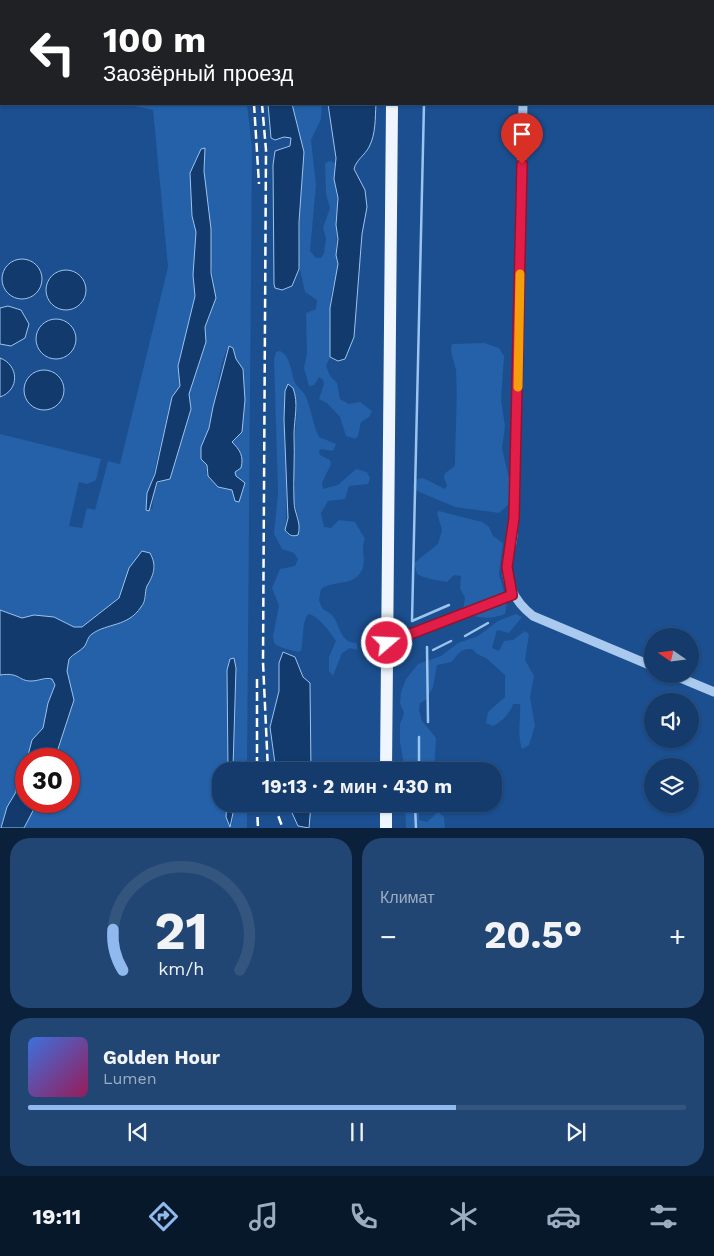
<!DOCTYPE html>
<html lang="ru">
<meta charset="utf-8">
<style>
body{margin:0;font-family:"Work Sans",sans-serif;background:#214673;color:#f1f3f6;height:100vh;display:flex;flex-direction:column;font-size:19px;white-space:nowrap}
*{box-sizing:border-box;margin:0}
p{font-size:16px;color:#9dadc1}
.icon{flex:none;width:28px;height:28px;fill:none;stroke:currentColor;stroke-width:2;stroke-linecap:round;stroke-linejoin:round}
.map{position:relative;height:828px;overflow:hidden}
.panel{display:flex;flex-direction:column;gap:10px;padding:10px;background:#0b203b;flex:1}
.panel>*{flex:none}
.banner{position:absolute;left:0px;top:0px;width:715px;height:105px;box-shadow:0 1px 4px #0004,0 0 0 1px #33557e;background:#202124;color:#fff;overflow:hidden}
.needle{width:32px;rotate:284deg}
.buttons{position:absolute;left:644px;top:628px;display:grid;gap:10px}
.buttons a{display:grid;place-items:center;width:55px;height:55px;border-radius:50%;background:#143b6b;box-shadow:0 1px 4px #0004,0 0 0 1px #33557e;font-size:25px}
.speed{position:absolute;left:15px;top:748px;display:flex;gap:10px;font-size:25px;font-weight:700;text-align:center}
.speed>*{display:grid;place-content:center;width:65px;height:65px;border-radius:50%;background:#143b6b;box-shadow:0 1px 4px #0004,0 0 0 1px #33557e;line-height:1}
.speed .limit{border:8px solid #d22;background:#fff;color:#111}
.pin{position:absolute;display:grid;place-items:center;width:42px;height:42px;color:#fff;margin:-51px -21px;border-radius:50% 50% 50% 0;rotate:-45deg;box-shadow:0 0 5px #0007}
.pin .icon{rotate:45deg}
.me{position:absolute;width:55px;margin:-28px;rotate:71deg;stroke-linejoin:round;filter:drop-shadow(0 0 4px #0008)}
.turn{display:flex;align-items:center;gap:18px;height:105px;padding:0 20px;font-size:22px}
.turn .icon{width:65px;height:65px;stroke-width:2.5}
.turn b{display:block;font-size:35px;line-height:42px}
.big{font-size:38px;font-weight:700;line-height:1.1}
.panel .card{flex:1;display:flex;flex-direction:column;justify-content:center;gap:8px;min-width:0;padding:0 18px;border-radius:20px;background:#214673}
.panel .dial{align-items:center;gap:0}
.dial svg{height:130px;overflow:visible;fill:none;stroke:#33557e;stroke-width:7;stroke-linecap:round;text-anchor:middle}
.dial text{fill:#f1f3f6;stroke:none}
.song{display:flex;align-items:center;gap:15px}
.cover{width:60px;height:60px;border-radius:8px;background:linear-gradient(135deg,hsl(220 70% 55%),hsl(330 70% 35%))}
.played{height:5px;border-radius:2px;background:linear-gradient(90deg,#90b9f0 65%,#33557e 65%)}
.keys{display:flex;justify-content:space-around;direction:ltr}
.heat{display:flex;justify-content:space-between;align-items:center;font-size:28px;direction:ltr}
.panel .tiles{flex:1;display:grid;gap:10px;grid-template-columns:1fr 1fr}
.card:last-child{grid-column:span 2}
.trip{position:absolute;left:212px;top:762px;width:290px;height:50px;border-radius:20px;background:#143b6b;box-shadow:0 1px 4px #0004,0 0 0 1px #33557e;font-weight:700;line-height:50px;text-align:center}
.dock{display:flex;height:80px;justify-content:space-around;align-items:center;background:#08182b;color:#9dadc1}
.dock .icon{width:35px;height:35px}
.dock .current{color:#90b9f0}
.dock b{font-size:22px;color:#f1f3f6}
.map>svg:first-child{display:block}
.green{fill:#2461a8;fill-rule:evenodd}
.water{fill:#123a6d;stroke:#9cc4f0}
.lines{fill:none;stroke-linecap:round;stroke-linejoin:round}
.stream{stroke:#9cc4f0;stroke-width:2.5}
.minor{stroke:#a9c9ee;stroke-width:9}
.major{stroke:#f0f6ff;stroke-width:12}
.rail{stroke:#fff;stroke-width:2.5;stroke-dasharray:9 4;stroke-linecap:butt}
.route-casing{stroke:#92132f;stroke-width:12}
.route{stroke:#e11d48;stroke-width:9}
.slow{stroke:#f59e0b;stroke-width:9}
</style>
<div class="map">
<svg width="714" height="829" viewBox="0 0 714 829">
<rect width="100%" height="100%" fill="#1b4f8f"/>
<!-- green -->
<g class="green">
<path d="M27,0h199v1h-200z"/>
<path d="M126,104h121l5,43 -5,624h-14l2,-109 -8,8 1,101h-7v33h6l-1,13 6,8 3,-21h12v24h-223l14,-27h31v-42h-15l20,-59 -7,-29 2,-12 13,-10 9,-15 43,-18 6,-7 6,-9v-12l8,-15 1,-7 -5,-13 -8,-2 -13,17 -10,30 -37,29h-8l-20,-10 -20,-2 -12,3 -22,-8v-176l101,25 -5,21 -9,4 -8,-2 -10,44 13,2 5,-20 8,2 13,-49 12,3 48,-197 -15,-157zM201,149l4,7 -1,15 7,58 -2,20 5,38 -4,29 -6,14 2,12 -17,52 2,15 -21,70c-21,3 -14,14 -18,30l-6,-3 26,-109 8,-11 -2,-20 17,-70 -2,-21 3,-43 -4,-16 -2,-43zM229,346l4,2 3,11 7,10 2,31 -1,20 -7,17 -5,5c10,9 10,12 9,26l-6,4 1,4 6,4 -8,14 -2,-4 -14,-3 -12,-14 1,-9 -6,-5c1,-14 8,-24 10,-38 3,-17 9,-62 18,-75z"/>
<path d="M292,104h30l-1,15 -10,21 5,45 -6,66 6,7h5l3,-5 2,-15 -3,-10 7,-20 -4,-14 -1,-31 5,-2 5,2 -1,16 4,24 -2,52 2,14 -7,25 -2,28 2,15 -1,20 -4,9 4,10 7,7 3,16 9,5 11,-2 12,9 -3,6 -8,5 -3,14 -3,3 -9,-3 -6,-19 -13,-14 -8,-4 5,-15 -1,-4 -4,-3 -5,8 -5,1 -5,-18 3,-15 -1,-40 10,-4 1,-9 -12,-8 -6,-27 2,-89 3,-24z"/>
<path d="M484,343l15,5 5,8 -3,44 4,26 -3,22 9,39 -3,18 -9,8 -44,-6 -38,-16 -4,-5 4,-7 6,-1 22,11 2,-3 -3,-9 1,-4 10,-7c0,-32 3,-65 1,-95 -1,-9 -7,-19 -4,-27z"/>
<path d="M280,351c11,5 11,22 15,32 3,5 7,7 10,12 7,14 7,28 14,42l17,7 -3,7 -12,-2 -2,3 1,3 10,5 1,4 -9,19 1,6 15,-4 18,-16 11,3 3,6 -2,6 -19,2 -4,13 -17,2 -7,12 3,14 7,1 8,-8 16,2 10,17c-5,11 2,20 -3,31 -8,17 -29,10 -41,19l-2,11 3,8c3,3 7,4 10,7 9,10 7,28 25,28v7l-7,-2 -8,5 -9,23 -4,-5v-14l7,-16c-5,-8 -18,-26 -28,-27 -7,11 -4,24 -7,37l-3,1c-6,-2 -20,-4 -24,-9l-1,-7 6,-30 -7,-18 8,-19 15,-3 3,-7 -4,-6 -12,-4 -8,-15 4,-42 -4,-133 2,-7zM291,385l6,21 -4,64 2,14 -1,16 5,20 -14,7c2,-8 2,-81 -1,-87l1,-49z"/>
<path d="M439,511l43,11 7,5 4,9 10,7 -4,31 8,28 -2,12c-12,5 -31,6 -42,-4l2,-12 -5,-10 1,-12 -7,-1 -7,7c-10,-2 -21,-3 -30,-8l-3,-11 24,-19 4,-14 -5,-17z"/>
<path d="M516,614l6,3 -13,16 -12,-3 -5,18 7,3 5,-10 9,-1 12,-9 4,3 -4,26 9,16 -4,21 5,29 -6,19 -7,4c-5,-14 -1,-29 -2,-45h-7c-3,10 -11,17 -20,22l-7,-3 2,-11 17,-15v-22l-19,-17 -9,-4 -5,-5c-13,-1 -13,6 -21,13l-14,3 -4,22 -7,13 -6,3 -1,7 3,11 14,17 -2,33h-29l-5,-29v-18l4,-11 -4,-10 1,-11 5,-13 12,-15 23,-8 17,-13 20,-7 20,-15z"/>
<path d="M10,673l22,8 20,-2 3,9 -7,15 -5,25 -11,12 -6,23 -10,13v16l-9,15 -7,22v-154z"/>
<path d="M405,804h27l-1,4 -12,5v7l8,2 11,-10 6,5 1,11h-39z"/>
</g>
<!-- water -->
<g class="water">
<path d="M268,104h24l12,48 -5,70v47l-7,17 -10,4 -7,-2 -1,-4 -1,-119 2,-14 15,-5 1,-8 -7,-1 -9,3 -4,-2z"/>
<path d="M328,104h48c-1,14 0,30 -7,43 -4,8 -13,13 -15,22l11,21 2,17 -5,27 -8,103 -9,22 -7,2 -8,-4v-49l8,-44 -2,-9 2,-16 -2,-14 2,-27 -4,-19 2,-21z"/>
<path d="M205,148l-1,23 7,58v44l5,25 -11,29 1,15 -17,52 2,15 -21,70 -13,3 -8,29 -3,-1 1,-17 8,-19 17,-77 8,-11 -2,-20 17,-70 -2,-21 3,-43 -4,-16 -2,-43 11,-24z"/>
<circle cx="22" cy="279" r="20"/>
<circle cx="66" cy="290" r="20"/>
<path d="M8,306l13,4 8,14 -4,14 -14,8 -11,-2v-36z"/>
<circle cx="56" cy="339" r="20"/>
<path d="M229,346l4,2 3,11 7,10 2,31 -3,32 -10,10c8,8 12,14 9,26l-6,4 1,4 9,7 -6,19 -4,-1 -3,-11 -14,-3 -10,-11 -1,-11 -6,-6v-12l8,-19 4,-21z"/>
<path d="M0,358c19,7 20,32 0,39z"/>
<circle cx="44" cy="390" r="20"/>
<path d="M288,384l5,4c6,16 1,30 1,47 1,22 -1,44 0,66 0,13 8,21 4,34 -6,2 -9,0 -13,-5l3,-12 -4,-99 1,-28z"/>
<path d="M142,551l8,2c7,13 4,21 -3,33 -3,7 0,14 -6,21 -13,20 -34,16 -49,27 -4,2 -5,9 -8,13 -5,5 -11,7 -15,12l-2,12 7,29 -18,55 -2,4h-27l5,-19 11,-12 5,-25 7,-18 -3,-6c-7,-2 -13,2 -21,2 -13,0 -11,-9 -31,-6v-65l22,8 12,-3 20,2 20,10h8l37,-29 10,-30z"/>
<path d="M283,652l12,5 8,20 7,6 1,88h-35l-6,-44 9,-36v-28z"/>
<path d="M234,658l2,10 -3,100v3h-5l-1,-101 3,-11z"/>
<path d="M26,760v41h12l-14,27h-23l6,-21 9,-15v-16z"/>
<path d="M227,804h8l-5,23 -4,-10z"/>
<path d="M288,804h23l-2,24 -11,-2z"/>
</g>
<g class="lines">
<!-- stream -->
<g class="stream">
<path d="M422,0l1,1"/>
<path d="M424,104l-12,517 37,-16"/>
<path d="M465,636l23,-13"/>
<path d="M427,647l1,75"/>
<path d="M433,650l18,-9"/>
<path d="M419,737v34"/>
<path d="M415,770v1"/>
<path d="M415,804l1,25"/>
</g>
<!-- minor -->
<g class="minor">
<path d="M601,0l2,1"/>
<path d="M524,1v-1"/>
<path d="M714,90v1"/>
<path d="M523,104l-8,385c-1,17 0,37 -3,54 -1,4 -3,8 -4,11 -6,25 6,47 25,62l119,50"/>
<path d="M387,643l125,-48"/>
<path d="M671,674l43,18"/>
</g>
<!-- major -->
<g class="major">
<path d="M393,1v-1"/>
<path d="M386,771l6,-667"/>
<path d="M386,829v-25"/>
</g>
<!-- rail -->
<g class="rail">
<path d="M239,0v1"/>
<path d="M254,104l5,80"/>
<path d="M262,104l4,46 -3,512 5,109"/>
<path d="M257,679v92"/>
<path d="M257,804l1,25"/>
<path d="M274,804l9,25"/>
</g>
</g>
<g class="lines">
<defs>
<path id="route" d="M387,643l125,-48 -5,-28 7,-49 8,-354"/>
</defs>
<!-- route casing -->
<use href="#route" class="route-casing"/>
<!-- route -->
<use href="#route" class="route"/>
<!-- slow -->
<path class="slow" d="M518,387l2,-113"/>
</g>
</svg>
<div class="buttons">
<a><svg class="needle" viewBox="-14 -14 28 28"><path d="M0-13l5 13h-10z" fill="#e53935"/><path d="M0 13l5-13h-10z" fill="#9dadc1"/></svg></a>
<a><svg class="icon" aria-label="sound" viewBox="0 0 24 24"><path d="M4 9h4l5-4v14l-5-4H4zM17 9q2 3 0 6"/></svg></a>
<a><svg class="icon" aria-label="layers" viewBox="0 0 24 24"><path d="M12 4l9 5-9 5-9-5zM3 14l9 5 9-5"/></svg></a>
</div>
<div class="speed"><div class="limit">30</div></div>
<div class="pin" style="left:522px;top:164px;background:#d93025"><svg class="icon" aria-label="arrive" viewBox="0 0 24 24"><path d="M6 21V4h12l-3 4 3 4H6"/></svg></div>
<svg class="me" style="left:387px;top:643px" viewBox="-20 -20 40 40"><circle r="17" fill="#e11d48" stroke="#fff" stroke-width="3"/><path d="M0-11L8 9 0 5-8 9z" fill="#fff"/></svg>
<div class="trip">19:13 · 2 мин · 430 m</div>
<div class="banner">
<div class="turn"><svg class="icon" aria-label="left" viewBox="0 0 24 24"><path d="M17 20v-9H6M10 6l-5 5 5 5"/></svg><div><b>100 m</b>Заозёрный проезд</div></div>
</div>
</div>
<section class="panel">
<div class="tiles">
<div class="card dial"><svg viewBox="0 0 100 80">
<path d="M14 69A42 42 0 1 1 86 69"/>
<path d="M14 69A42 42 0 0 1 8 44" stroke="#90b9f0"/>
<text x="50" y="56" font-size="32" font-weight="700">21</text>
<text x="50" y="72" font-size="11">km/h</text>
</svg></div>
<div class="card"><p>Климат</p>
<div class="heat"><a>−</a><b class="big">20.5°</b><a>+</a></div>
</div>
<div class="card">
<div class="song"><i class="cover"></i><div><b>Golden Hour</b><p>Lumen</p></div></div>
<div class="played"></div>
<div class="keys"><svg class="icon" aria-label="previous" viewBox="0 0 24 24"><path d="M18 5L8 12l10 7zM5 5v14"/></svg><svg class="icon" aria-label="pause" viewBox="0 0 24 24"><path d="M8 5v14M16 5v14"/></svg><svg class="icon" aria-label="next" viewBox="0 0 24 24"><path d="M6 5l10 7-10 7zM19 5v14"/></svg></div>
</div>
</div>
</section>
<nav class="dock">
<b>19:11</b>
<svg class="icon current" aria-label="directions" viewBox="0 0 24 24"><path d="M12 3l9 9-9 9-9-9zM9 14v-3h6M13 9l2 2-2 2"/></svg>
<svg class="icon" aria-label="music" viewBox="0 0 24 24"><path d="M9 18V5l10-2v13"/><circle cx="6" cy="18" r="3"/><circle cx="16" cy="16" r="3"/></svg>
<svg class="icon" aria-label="phone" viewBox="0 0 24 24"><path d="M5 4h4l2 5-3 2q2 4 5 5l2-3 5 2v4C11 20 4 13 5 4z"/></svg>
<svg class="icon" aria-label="climate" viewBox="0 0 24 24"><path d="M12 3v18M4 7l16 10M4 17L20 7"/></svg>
<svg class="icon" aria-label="car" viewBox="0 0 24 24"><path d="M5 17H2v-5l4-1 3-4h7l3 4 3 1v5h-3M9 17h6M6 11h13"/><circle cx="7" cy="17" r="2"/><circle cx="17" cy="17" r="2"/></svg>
<svg class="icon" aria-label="filters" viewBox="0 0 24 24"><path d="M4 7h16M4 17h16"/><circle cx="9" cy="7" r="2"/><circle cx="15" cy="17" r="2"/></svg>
</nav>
